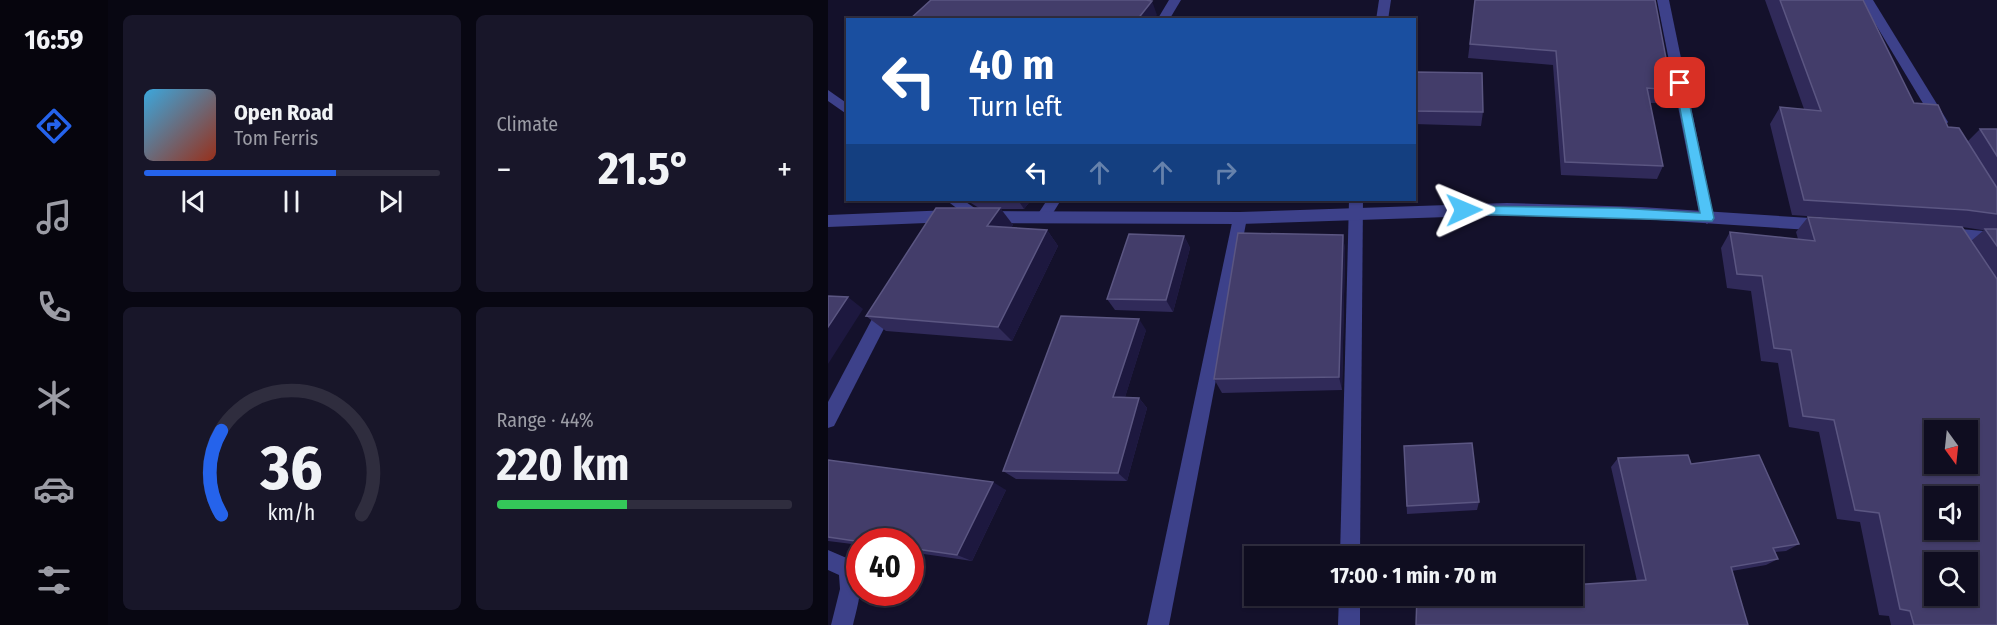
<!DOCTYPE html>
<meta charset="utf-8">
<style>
body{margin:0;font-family:"Fira Sans Condensed",sans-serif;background:#181629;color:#f1f3f6;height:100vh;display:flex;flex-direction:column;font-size:22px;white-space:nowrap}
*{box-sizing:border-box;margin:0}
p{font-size:20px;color:#9b9ca5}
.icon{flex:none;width:33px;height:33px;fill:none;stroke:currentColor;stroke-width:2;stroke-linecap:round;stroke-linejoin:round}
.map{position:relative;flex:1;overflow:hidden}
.details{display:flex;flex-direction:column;gap:15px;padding:15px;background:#080712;width:720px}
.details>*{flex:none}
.banner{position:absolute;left:18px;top:18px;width:570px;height:183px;border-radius:0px;box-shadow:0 2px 4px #0004,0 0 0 2px #2f2d3e;background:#1a4fa0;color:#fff;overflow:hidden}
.needle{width:39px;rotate:165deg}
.fabs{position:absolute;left:1096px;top:420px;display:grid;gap:12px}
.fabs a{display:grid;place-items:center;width:54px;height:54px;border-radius:0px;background:#0f0d20;box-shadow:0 2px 4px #0004,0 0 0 2px #2f2d3e;font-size:30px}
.speed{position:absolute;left:18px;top:528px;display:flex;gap:12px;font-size:30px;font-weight:700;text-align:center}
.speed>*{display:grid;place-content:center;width:78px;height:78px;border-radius:50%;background:#0f0d20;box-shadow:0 2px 4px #0004,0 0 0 2px #2f2d3e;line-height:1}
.speed .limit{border:9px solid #d22;background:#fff;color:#111}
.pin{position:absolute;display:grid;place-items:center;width:51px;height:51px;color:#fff;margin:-26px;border-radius:12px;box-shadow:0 3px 9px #0006}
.me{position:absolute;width:66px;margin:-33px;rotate:89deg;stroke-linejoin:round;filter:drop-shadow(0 0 4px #0008)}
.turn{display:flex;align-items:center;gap:21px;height:126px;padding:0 24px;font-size:27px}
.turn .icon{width:78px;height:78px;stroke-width:2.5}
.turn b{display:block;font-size:42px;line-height:51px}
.lanes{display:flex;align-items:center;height:57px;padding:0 24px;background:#0003;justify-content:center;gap:30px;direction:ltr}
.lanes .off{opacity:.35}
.big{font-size:45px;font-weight:700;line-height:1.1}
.details .widget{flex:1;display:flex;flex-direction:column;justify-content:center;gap:9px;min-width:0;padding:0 21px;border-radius:9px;background:#181629}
.details .dial{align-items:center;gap:0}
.dial svg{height:156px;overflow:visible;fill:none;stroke:#2f2d3e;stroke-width:7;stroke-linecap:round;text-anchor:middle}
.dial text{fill:#f1f3f6;stroke:none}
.song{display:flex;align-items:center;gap:18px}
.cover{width:72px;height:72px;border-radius:9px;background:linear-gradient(135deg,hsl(200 70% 55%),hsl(10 70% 35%))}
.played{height:6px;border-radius:3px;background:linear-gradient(90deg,#2563eb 65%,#2f2d3e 65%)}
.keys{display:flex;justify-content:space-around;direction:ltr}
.heat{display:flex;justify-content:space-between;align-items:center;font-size:33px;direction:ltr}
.charge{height:9px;border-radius:4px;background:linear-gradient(90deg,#34c759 44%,#2f2d3e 0)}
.details .tiles{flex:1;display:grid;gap:15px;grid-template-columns:repeat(2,1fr)}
.trip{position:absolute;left:416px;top:546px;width:339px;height:60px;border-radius:0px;background:#0f0d20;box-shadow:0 2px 4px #0004,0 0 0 2px #2f2d3e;font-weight:700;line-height:60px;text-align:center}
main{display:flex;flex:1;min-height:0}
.dock{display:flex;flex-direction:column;width:108px;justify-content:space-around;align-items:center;background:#06050d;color:#9b9ca5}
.dock .icon{width:42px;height:42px}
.dock .active{color:#2563eb}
.dock b{font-size:27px;color:#f1f3f6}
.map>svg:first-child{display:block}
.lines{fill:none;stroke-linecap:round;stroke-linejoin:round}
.minor{fill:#3d418a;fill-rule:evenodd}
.tertiary{fill:#3d418a;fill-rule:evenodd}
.wall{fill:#302a59;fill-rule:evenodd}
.shaded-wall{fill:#1d183f}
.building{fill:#433d6a;stroke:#5b5682;stroke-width:1.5;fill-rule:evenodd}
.route{fill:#4fc3f7;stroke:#337fa1;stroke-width:1.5}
</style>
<main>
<nav class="dock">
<b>16:59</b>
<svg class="icon active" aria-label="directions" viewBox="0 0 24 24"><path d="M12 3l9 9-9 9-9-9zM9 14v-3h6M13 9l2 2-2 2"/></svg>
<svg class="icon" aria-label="music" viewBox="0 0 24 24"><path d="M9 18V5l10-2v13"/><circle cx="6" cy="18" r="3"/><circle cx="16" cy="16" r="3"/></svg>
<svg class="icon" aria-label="phone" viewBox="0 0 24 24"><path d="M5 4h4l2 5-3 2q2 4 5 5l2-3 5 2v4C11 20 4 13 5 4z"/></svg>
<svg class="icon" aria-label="climate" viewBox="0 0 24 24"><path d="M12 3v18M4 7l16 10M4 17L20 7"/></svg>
<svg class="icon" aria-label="car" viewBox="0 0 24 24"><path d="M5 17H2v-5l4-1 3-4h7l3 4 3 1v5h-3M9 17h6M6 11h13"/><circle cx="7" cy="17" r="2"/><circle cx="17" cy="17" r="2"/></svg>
<svg class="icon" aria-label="filters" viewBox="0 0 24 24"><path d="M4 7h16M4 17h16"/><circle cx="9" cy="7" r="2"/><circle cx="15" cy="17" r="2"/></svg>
</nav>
<section class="details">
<div class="tiles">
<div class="widget">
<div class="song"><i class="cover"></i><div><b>Open Road</b><p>Tom Ferris</p></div></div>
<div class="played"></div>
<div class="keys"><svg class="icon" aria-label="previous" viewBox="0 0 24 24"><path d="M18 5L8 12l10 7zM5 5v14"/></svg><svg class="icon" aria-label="pause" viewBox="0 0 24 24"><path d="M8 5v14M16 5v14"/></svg><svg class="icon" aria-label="next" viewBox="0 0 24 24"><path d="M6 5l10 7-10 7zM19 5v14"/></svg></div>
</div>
<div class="widget"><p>Climate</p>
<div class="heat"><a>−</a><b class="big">21.5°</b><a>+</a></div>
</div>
<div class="widget dial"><svg viewBox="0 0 100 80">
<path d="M14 69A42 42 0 1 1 86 69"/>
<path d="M14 69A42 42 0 0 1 14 26" stroke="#2563eb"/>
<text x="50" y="56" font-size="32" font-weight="700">36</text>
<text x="50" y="72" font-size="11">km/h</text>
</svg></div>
<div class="widget"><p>Range · 44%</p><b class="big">220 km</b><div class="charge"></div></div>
</div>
</section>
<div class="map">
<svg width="1169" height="625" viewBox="0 0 1169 625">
<rect width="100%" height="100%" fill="#14112b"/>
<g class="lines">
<!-- minor -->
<g class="minor">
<path d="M341,0h12l-12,20h-12z"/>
<path d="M551,0h12l-3,20h-12z"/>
<path d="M829,0h12l45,218 -7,6 -7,-6z"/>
<path d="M1033,0h12l75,122 -2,3h-10z"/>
<path d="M219,200h14l-13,21 -5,2 -7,-6z"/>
<path d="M521,200h14l-3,356h-20z"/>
<path d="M412,212l7,6 -78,407h-22l86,-407z"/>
<path d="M59,300l6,2 2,5 -61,119 -6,2v-26l53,-100z"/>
<path d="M0,550l28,12c9,21 2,42 -3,63h-22l9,-36 -1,-14 -11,-5z"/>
<path d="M511,596h21v29h-22z"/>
</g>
<!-- tertiary -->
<g class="tertiary">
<path d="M0,90l20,14v11l-20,-14z"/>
<path d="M118,200h17l16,11 261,1 267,-9 134,4 185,12 8,6 -8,6 -185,-12 -134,-4 -267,9 -264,-1z"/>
<path d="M123,210l7,6 -7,6 -123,5v-12z"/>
<path d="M1119,228l50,4v12l-55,-6 -3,-4z"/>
</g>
</g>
<!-- wall -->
<g class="wall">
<path d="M647,0l197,90 -5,13h-17l13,63 -6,13 -96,-4 -8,-110 -85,-7z"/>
<path d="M937,0h98l51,103 54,38 12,-12h17v496h-106l-2,-9 -10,-1 -19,-93 -23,-3 -18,-87 -30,-5 -11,-64 -17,-2 -10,-70 -24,-3 -6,-40 9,-16 68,7 -2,-7 12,-15 151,10 -167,-12 -22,-91 10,-17 24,2zM1134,227l20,3h2l-13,11z"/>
<path d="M586,72l69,40 -2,14 -67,-2z"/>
<path d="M138,200h65l-7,9h-23l12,16 -2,2 36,3 11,16 -46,95 -126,-10 -20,-15 113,-108z"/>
<path d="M515,235l2,16 -3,139 -120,3 -8,-14z"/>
<path d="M356,236l6,12 -17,64 -58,-2 -8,-11z"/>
<path d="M318,330l-21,67 14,1 8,10 -20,73 -111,-2 -13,-8z"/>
<path d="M576,446l75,56 -2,8 -70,4z"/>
<path d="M790,458l73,6 108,80 -13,7 -11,1 3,7 -12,6 -34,6 16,54 -197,-29h21l65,-15 -26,-114z"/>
<path d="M0,460l178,30 -34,71 -62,-9v-10h-50v3l-32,-4z"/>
</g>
<!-- shaded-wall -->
<g class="shaded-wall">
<path d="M324,1l5,14 -4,5h-16z"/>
<path d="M190,200h13l-7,9z"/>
<path d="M172,208l13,17 -12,17 -14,-16z"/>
<path d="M219,230l11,16 -46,95 -14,-14z"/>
<path d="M515,235l2,16 -3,139 -3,-13z"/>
<path d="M356,236l6,12 -17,64 -7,-12z"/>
<path d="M20,297l15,12 -35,55v-37z"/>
<path d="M311,319l7,11 -24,77 -9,-10z"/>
<path d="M311,398l8,10 -20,73 -9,-8z"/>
<path d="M165,482l13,8 -34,71 -15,-6z"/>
</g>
<!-- building -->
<g class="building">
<path d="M103,0h215l6,1 -15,19h-228z"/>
<path d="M647,0h180l17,90 -25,-2 16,78 -98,-4 -9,-111 -86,-7z"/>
<path d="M952,0h83l51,103 24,2 10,22 11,1 38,60v26l-30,-4 -163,-10 -24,-93 41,4z"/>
<path d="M586,72l68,1 1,39 -69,-1z"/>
<path d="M1152,129h17v27z"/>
<path d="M108,208h64l-13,18 60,4 -49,97 -132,-11z"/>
<path d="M980,217l154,10 35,52v346h-83l-4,-14 -10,-2 -21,-96 -24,-3 -21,-90 -31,-4 -12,-66 -17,-2 -12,-72 -25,-2 -7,-42 85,9zM1107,430h33v34h-33zM1107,496h33v34h-33zM1107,562h33v34h-33z"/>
<path d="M1157,229h12v17z"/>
<path d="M410,233l105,2 -4,142 -125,2z"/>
<path d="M301,234l55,2 -18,64 -59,-1z"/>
<path d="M0,296l20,1 -20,30z"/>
<path d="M233,316l78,3 -26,78 26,1 -21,75 -115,-2z"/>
<path d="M644,443l7,59 -72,4 -3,-60z"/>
<path d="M860,455l3,9 68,-9 40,89 -26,4 5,11 -47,8 17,58h-332l1,-29h155v-11l74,-5 -28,-122z"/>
<path d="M0,460l165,22 -36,73 -47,-7v-6h-48l-34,-5z"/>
</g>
<!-- route -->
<path class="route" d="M852,80l5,3 29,135 -2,3 -253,-7 -2,-4 7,-4 155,2 81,5 -25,-130z"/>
</svg>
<div class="fabs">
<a><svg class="needle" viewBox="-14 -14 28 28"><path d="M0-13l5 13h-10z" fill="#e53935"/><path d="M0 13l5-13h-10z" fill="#9b9ca5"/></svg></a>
<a><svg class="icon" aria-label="sound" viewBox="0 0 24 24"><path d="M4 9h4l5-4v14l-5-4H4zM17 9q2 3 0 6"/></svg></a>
<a><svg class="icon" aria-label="search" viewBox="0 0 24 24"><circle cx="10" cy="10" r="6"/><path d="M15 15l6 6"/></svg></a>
</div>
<div class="speed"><div class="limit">40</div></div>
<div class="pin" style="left:852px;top:83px;background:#d93025"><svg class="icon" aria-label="arrive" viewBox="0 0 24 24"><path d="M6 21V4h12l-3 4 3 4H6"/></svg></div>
<svg class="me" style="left:636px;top:210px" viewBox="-20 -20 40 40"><path d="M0-17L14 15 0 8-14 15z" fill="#4fc3f7" stroke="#fff" stroke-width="4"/></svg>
<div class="trip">17:00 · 1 min · 70 m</div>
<div class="banner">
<div class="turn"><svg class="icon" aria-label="left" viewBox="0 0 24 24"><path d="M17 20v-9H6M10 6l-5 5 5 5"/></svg><div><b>40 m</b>Turn left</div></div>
<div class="lanes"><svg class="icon" aria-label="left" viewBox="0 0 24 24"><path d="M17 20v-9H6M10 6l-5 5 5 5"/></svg><svg class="icon off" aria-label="ahead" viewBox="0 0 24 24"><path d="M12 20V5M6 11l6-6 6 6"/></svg><svg class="icon off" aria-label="ahead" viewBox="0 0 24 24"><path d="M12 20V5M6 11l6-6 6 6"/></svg><svg class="icon off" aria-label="right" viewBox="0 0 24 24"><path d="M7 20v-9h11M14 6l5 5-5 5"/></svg></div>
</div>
</div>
</main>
